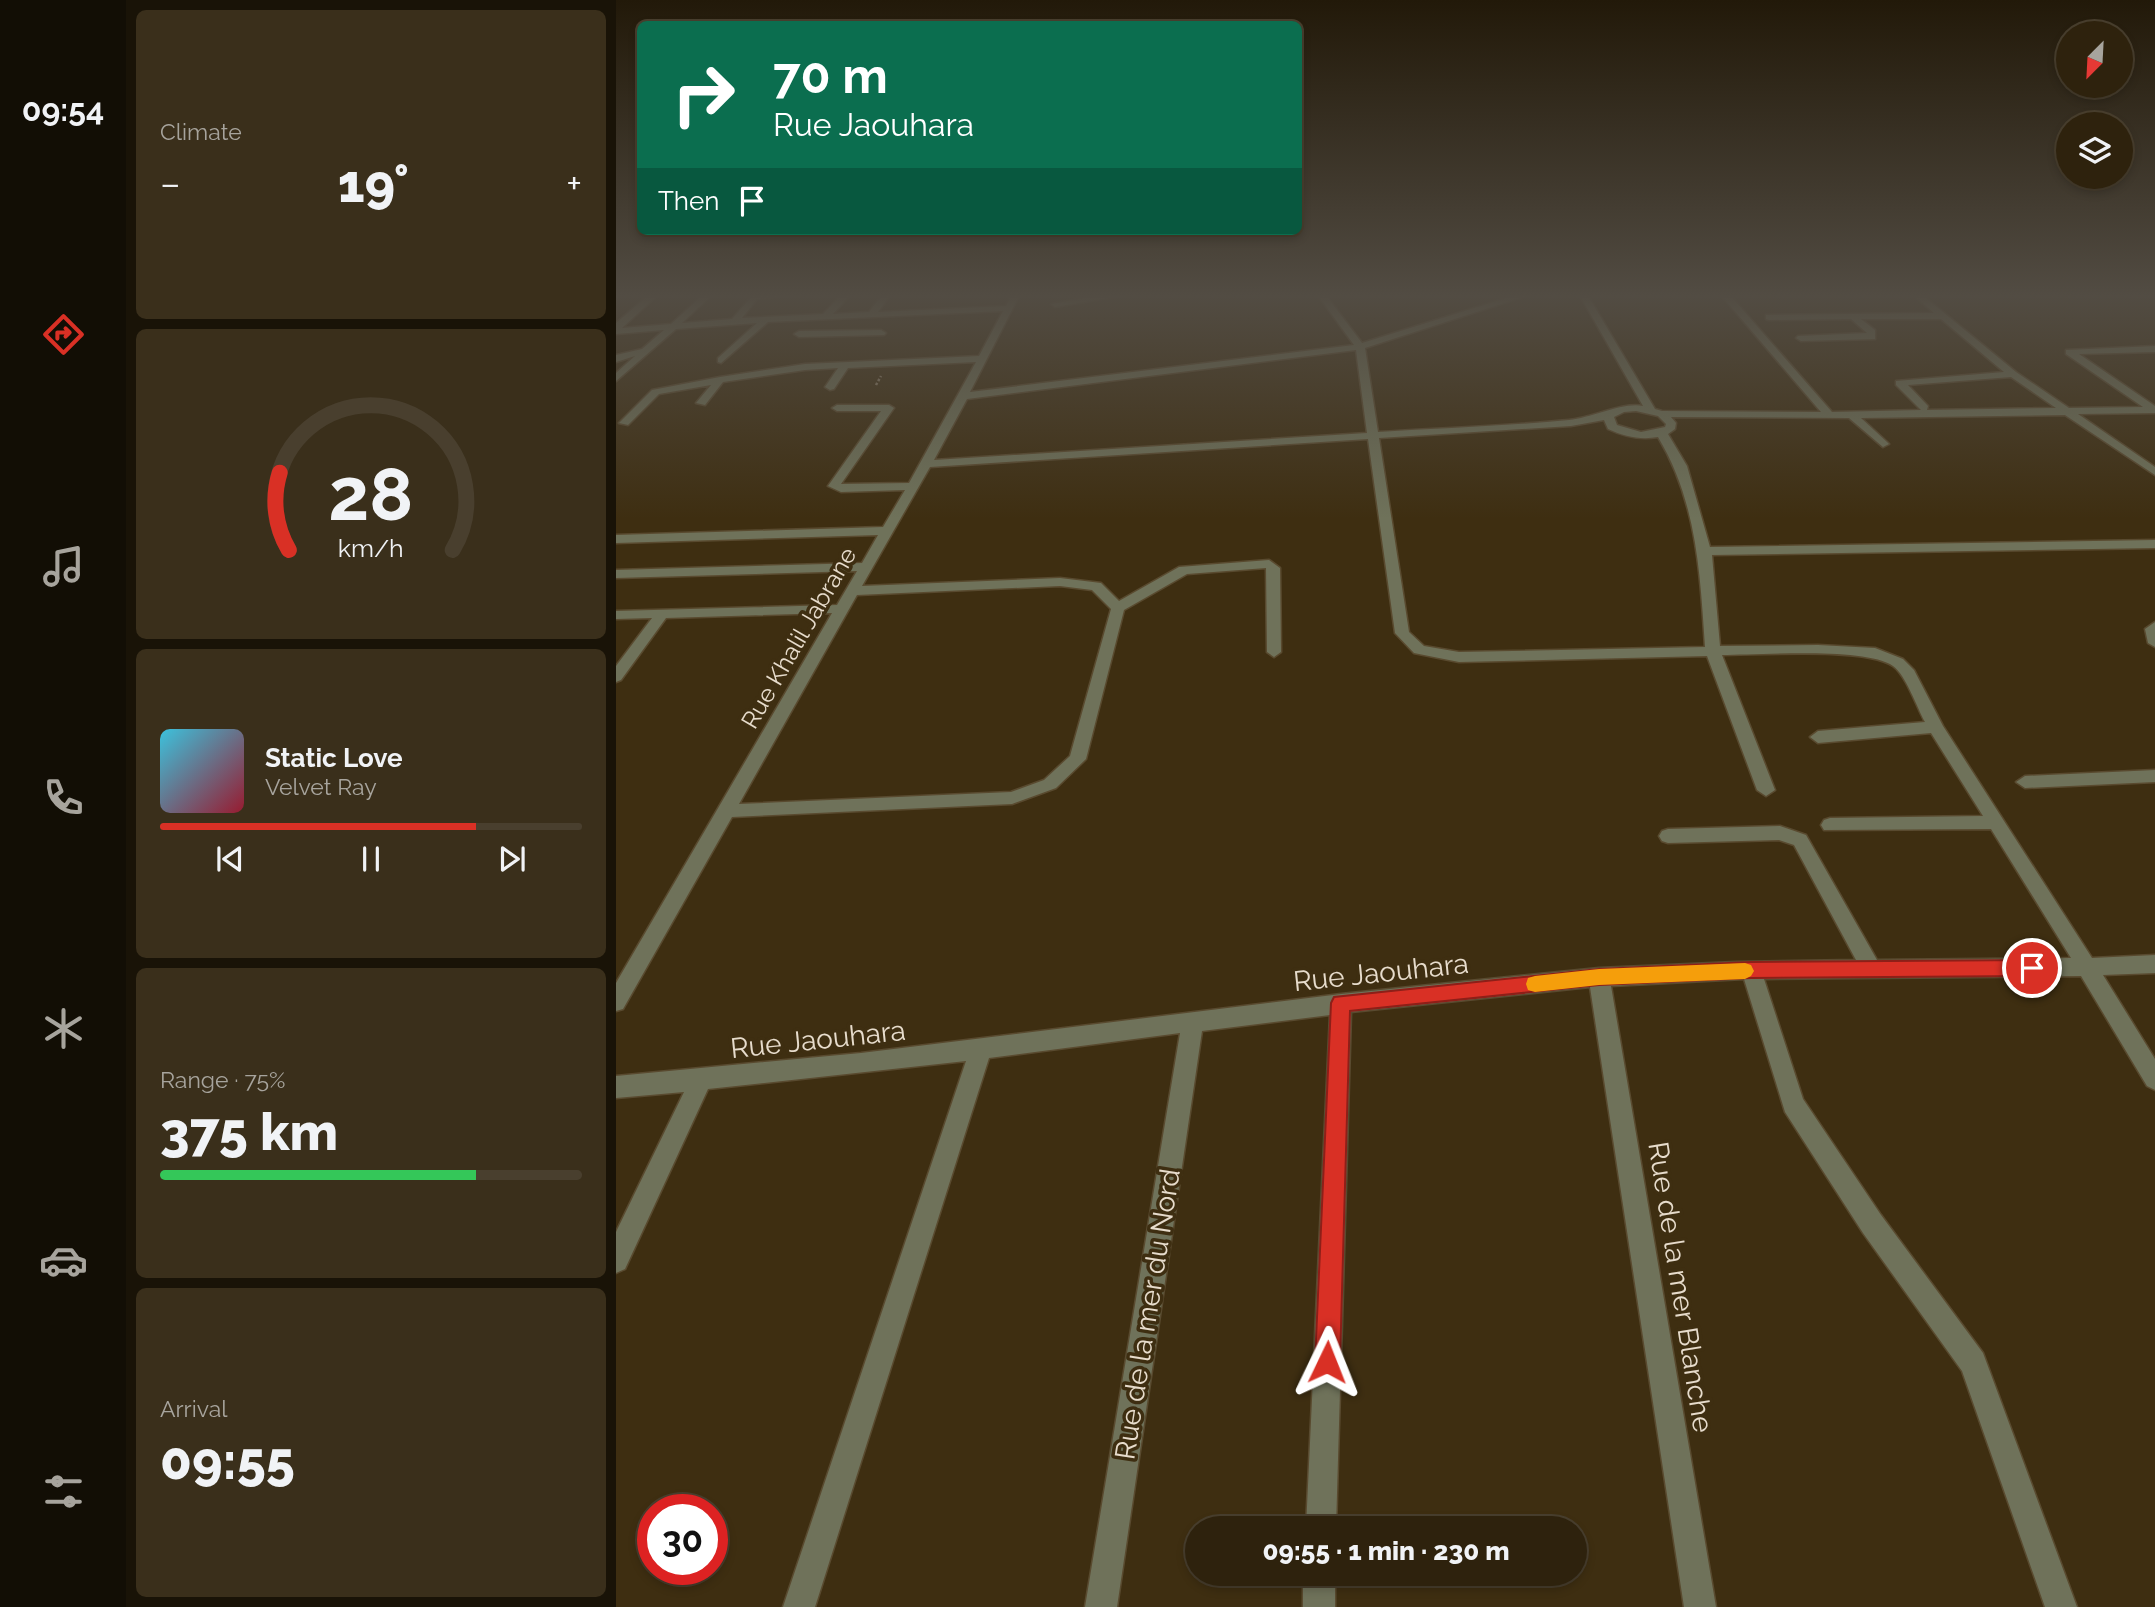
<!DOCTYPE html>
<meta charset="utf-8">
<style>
body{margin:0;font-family:Raleway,sans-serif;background:#3a2f1b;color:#f1f3f6;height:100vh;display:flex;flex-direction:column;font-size:26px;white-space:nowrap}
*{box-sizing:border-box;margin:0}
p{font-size:23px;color:#a7a49d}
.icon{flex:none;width:38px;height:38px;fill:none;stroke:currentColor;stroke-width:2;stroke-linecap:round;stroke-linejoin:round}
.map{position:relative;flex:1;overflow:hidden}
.side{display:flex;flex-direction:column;gap:10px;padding:10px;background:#191307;width:490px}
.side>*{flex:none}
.top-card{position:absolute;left:21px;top:21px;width:665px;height:214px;border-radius:10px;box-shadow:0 4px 10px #0003,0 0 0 2px #493f2e;background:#0b6e4f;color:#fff;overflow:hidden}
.needle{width:46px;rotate:204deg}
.tools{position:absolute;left:1440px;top:21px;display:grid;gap:14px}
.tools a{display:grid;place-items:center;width:77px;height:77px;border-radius:50%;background:#2e220d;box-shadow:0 4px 10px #0003,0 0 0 2px #493f2e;font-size:35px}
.speed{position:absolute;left:21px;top:1494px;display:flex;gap:14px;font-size:35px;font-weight:700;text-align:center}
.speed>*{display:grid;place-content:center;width:91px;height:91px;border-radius:50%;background:#2e220d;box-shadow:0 4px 10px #0003,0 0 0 2px #493f2e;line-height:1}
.speed .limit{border:10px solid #d22;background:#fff;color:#111}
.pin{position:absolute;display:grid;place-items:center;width:60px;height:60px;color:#fff;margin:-30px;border:4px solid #fff;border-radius:50%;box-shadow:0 2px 7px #0007}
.me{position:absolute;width:77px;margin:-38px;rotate:2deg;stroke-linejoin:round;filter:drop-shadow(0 0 5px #0008)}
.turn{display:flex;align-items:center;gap:24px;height:147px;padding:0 21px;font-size:32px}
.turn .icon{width:91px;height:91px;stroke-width:2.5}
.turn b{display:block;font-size:49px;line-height:60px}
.then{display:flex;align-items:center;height:66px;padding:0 21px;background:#0003;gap:14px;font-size:26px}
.big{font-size:52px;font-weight:800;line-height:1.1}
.side .card{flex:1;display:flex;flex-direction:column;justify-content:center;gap:10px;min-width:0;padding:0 24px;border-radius:10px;background:#3a2f1b}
.side .dial{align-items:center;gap:0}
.dial svg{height:182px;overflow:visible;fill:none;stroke:#493f2e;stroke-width:7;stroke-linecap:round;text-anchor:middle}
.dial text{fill:#f1f3f6;stroke:none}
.song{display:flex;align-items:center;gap:21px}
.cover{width:84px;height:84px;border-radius:10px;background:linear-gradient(135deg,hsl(190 70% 55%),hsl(350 70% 35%))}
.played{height:7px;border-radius:4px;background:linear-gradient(90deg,#d93025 75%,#493f2e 75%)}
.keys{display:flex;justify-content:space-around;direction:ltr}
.heat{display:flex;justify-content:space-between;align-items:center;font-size:38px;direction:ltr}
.charge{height:10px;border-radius:5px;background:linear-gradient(90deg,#34c759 75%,#493f2e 0)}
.trip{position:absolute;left:569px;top:1516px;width:402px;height:70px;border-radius:35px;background:#2e220d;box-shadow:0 4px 10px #0003,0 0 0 2px #493f2e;font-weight:800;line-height:70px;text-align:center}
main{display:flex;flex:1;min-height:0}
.dock{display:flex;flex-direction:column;width:126px;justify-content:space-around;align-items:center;background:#120e05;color:#a7a49d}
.dock .icon{width:49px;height:49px}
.dock .active{color:#d93025}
.dock b{font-size:32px;color:#f1f3f6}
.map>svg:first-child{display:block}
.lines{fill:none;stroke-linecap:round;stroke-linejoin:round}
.minor-casing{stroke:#594a2f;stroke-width:3}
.path{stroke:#93856f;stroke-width:2.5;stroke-dasharray:2.5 2;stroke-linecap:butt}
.minor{fill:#6f725a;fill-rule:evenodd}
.route{fill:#d93025;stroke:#8d1f18;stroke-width:2}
.slow{fill:#f59e0b}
.labels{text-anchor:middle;stroke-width:7;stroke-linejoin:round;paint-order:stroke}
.street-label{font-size:24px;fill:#e7dccc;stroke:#3e2e11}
.near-street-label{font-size:28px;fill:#e7dccc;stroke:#3e2e11}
</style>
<main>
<nav class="dock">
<b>09:54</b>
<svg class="icon active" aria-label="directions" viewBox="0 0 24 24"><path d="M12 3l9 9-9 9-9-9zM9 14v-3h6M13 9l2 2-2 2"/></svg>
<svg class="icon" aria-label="music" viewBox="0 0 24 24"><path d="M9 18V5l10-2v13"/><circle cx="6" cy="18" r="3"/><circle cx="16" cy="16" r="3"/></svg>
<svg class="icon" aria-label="phone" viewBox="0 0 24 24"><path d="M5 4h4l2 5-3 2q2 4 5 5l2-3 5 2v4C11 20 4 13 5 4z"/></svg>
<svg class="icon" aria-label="climate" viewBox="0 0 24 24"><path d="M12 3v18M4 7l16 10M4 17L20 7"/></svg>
<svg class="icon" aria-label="car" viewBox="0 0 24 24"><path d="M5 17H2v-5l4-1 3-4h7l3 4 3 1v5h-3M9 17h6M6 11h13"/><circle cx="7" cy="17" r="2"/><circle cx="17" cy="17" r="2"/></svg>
<svg class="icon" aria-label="filters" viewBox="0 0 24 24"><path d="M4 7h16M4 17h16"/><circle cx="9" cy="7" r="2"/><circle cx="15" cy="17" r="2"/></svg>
</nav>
<section class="side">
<div class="card"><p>Climate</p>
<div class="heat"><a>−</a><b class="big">19°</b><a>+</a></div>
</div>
<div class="card dial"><svg viewBox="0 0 100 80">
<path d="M14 69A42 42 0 1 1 86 69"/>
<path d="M14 69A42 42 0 0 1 10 35" stroke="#d93025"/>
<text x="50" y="56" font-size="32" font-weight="700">28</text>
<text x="50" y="72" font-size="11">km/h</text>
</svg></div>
<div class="card">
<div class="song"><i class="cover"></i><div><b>Static Love</b><p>Velvet Ray</p></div></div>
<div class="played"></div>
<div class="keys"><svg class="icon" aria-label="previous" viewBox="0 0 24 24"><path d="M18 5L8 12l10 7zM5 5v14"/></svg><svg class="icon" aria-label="pause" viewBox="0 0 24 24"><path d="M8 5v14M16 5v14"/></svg><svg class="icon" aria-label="next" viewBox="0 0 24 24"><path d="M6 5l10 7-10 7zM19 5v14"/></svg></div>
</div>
<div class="card"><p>Range · 75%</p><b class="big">375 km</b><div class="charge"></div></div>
<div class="card"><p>Arrival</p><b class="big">09:55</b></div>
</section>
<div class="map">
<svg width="1539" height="1607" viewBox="0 0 1539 1607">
<rect width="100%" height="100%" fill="#3e2e11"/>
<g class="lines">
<defs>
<g id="minor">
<path d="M34,294h9l-37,34 49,-4 33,-30h9l-31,29 50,-4 22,-25h50l-47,5 -15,19 81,-4 19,-20h9l-18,20 36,-2 14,-18h8l-13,18 128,-6 6,-12h8l-50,98 384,-47 -37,-51h8l37,49 157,-49h13l-167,54 13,84c63,-4 127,-6 191,-12 23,-2 53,-18 74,-14l-64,-112h8l68,115 7,2 159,1 -101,-118h9l103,118 89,-2 -25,-25v-4l108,-9 -63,-53h-80l14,11v9l-74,2 -5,-3 2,-2 69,-3 -16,-14 -82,1 -3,-1v-4l168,-2 -22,-19h9l95,78 53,36 74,-1 -77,-53v-4l89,-4v6l-76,2 76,52v7l-77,1 77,53v8l-90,-60 -204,3 26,24 2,2 -6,3 -34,-29 -178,-1 5,6 -1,6 -7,5 19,32 23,81 445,-7v8l-443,7 8,91 98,-1 57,3 28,11 11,11 29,56 149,232 63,-3v18l-52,2 52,84v31l-8,-4 -66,-110 -317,3 39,120 78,116 102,138 94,254h-32l-83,-236 -99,-138 -78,-121 -41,-133 -133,7 105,621h-32l-94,-620 -239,25 -15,516h-30l24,-513 -128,16 -85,576h-32l95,-574 -191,25 -174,549h-32l183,-546 -258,28 -83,180 -9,4v-41l68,-140 -68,6v-22l245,-23 480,-59 258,-26 137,-6 120,-2 -62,-115 -15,-5 -111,3 -6,-2 -3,-5 3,-5 6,-2 112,-3 26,9 71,125 194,-2 -80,-129 -167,1 -3,-5 3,-5 6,-2 153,-2 -52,-83 -113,10 -8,-6 8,-6 107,-9c-8,-14 -19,-47 -32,-56 -27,-19 -134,-11 -171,-11l53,135 -9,6 -9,-6 -50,-134 -248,6 -45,-9 -19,-20 -27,-194 -438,28 -68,119 198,-8 41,5 18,18 60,-34 90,-7 11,8 1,84 -7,5 -7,-5 -1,-84 -79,6 -63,36 -38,149 -30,29 -44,16 -280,13 -109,192 -7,2v-28l216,-370 -166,5 -45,62 -5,2v-16l36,-48 -36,1v-8l221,-6 20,-34 -241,7v-8l246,-7 16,-28 -262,8v-8l267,-8 22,-37 -64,2 -13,-6 53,-75h-44l-5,-3 5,-3h52l5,3 -53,76 68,-1 67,-121 -128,6 -14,21 -4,1 -5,-3 13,-19 -33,2 -82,12 -18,23 -9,-2 15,-18 -52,9 -31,31 -9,-2 33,-33 68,-13 85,-13 174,-8 24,-45 -235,11 -47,41 -3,-1v-4l39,-35 -81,6 -60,52v-8l19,-17 -19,6v-7l26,-6 22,-19 -48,4v-11zM740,350l11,83 -433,27 33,-61zM1395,377l45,31 -129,2 1,-4 -20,-21zM1020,411l22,5 8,8 -1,3 -24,5 -24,-7 -3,-8 10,-5zM988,420l4,9c17,8 33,11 50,8 39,65 42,136 47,210l-246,5 -35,-6 -15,-14 -30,-194 192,-12zM444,586l32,4 19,19 -41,147 -26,24 -33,12 -272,12 118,-209z"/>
<path d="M492,294h23l-76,13 -4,-3z"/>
<path d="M265,330l5,3 -2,2 -85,2 -5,-3 5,-3z"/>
<path d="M1539,622v25l-7,-4 -3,-14z"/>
<path d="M1539,770v12l-130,6 -9,-6 9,-6z"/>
<rect x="687" y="1573" width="32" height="34"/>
</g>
</defs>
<!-- minor casing -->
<use href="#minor" class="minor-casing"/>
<!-- path -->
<path class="path" d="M260,385l5,-9"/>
<!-- minor -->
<use href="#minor" class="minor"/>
</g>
<!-- sky -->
<linearGradient id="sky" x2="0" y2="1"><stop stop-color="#221909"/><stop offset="0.57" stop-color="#524c43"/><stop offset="1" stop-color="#524c43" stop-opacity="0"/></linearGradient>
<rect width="1539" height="519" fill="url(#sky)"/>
<!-- route -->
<path class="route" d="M1416,960l6,3 3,5 -3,6 -6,2 -281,2 -152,7 -249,26 -10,351 -4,9 -9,4 -8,-4 -4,-9 16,-359 3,-6 265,-28 152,-7z"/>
<!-- slow -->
<path class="slow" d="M1129,963l6,2 3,6 -3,5 -6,3 -146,6 -64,7 -7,-2 -2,-6 2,-6 7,-2 64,-7z"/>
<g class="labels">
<!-- street labels -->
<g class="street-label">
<text transform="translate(183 638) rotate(-60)" y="8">Rue Khalil Jabrane</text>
</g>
<!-- near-street labels -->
<g class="near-street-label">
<text transform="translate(765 972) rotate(-6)" y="10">Rue Jaouhara</text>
<text transform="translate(202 1039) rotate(-6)" y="10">Rue Jaouhara</text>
<text transform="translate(1065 1287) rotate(81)" y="10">Rue de la mer Blanche</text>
<text transform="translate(531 1314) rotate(-81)" y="10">Rue de la mer du Nord</text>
</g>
</g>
</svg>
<div class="tools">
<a><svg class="needle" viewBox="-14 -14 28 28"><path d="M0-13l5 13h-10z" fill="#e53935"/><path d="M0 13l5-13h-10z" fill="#a7a49d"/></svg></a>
<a><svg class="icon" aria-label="layers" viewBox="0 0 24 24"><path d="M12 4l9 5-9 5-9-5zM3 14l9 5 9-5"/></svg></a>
</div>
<div class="speed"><div class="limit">30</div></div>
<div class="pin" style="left:1416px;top:968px;background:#d93025"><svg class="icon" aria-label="arrive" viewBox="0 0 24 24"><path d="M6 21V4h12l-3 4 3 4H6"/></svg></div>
<svg class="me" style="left:711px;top:1362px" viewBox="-20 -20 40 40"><path d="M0-17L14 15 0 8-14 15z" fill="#d93025" stroke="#fff" stroke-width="4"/></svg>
<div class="trip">09:55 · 1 min · 230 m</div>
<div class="top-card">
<div class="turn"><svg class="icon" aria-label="right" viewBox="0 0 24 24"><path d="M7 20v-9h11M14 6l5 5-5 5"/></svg><div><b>70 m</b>Rue Jaouhara</div></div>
<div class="then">Then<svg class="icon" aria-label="arrive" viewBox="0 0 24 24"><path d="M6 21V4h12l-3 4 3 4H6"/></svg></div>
</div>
</div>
</main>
